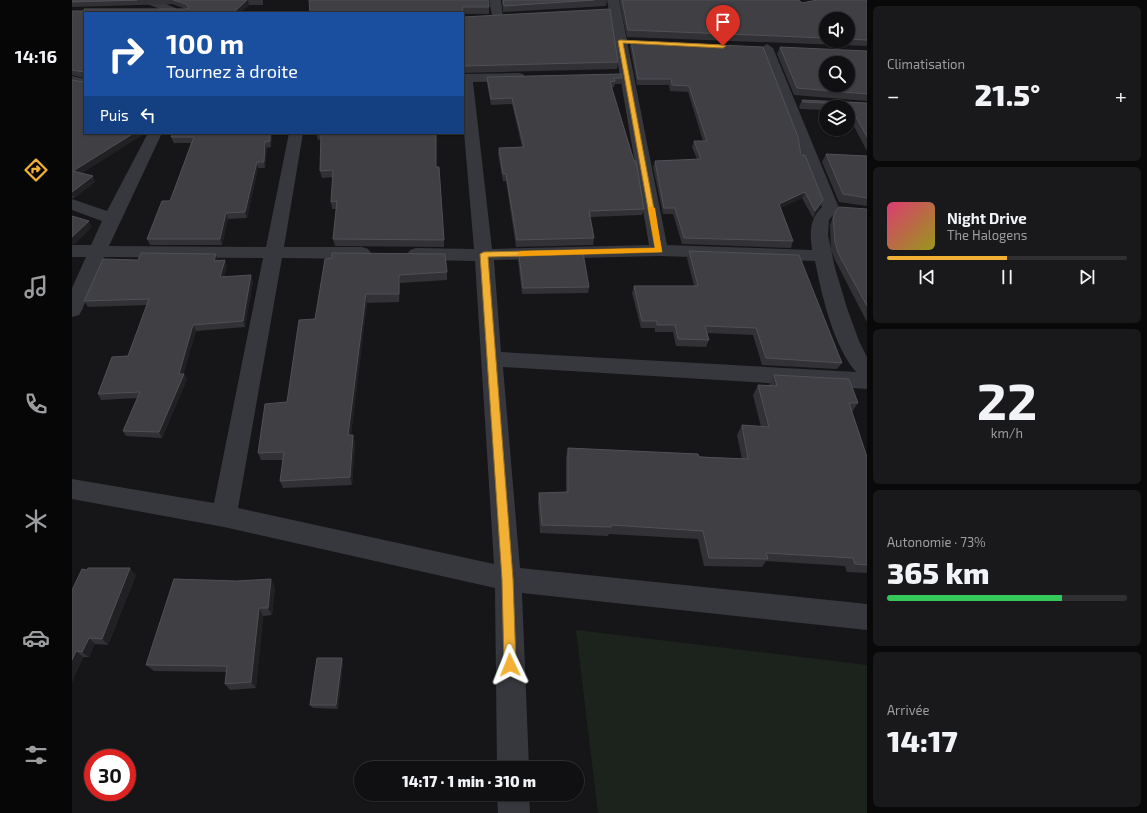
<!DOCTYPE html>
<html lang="fr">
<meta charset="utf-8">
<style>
body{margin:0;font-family:"Exo 2",sans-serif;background:#19191b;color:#f1f3f6;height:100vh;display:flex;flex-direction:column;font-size:15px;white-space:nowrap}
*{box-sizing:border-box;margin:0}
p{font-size:13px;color:#9c9d9f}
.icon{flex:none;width:22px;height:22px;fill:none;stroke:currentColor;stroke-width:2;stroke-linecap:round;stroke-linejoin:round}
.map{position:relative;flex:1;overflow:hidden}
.sheet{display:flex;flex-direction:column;gap:6px;padding:6px;background:#09090a;width:280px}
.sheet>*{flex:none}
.top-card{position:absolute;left:12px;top:12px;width:380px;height:122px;border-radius:0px;box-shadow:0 1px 3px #0004,0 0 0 1px #303032;background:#1a4fa0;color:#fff;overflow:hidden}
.tools{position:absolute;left:747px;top:12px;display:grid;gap:8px}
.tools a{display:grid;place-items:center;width:36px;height:36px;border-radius:50%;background:#101012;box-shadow:0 1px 3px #0004,0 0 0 1px #303032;font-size:20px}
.speed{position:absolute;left:12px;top:749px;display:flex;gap:8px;font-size:20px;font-weight:700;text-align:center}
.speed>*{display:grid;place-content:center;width:52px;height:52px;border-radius:50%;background:#101012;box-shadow:0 1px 3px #0004,0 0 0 1px #303032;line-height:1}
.speed .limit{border:6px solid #d22;background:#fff;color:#111}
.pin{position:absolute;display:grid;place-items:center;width:34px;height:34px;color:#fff;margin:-41px -17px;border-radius:50% 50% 50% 0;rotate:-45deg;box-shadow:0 0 4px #0007}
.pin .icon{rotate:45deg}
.me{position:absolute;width:44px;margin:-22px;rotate:358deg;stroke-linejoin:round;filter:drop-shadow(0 0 3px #0008)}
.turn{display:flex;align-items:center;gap:14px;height:84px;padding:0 16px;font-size:18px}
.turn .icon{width:52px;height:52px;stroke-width:2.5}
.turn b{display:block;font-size:28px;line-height:34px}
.then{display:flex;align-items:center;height:38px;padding:0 16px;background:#0003;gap:8px;font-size:15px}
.big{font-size:30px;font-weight:800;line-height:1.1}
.sheet .widget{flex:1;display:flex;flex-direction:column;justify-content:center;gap:6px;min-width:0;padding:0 14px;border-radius:6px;background:#19191b}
.sheet .dial{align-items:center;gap:0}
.dial b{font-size:52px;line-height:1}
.song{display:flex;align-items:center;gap:12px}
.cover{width:48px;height:48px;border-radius:6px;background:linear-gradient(135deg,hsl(340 70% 55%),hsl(60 70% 35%))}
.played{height:4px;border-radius:2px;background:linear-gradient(90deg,#f2b134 50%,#303032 50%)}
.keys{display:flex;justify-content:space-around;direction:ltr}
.heat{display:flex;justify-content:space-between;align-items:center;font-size:22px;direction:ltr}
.charge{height:6px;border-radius:3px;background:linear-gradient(90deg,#34c759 73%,#303032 0)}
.trip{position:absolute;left:282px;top:761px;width:230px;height:40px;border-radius:20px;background:#101012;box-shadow:0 1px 3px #0004,0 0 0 1px #303032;font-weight:800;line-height:40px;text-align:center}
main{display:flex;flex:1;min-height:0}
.dock{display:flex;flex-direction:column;width:72px;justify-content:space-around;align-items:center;background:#060607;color:#9c9d9f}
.dock .icon{width:28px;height:28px}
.dock .current{color:#f2b134}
.dock b{font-size:18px;color:#f1f3f6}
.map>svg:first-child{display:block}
.green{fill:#1c231d}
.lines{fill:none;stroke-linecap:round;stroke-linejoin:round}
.street{fill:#37383d;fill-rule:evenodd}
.wall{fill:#323236;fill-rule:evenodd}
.shaded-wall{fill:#212124}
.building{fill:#3f3f44;stroke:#4f5156;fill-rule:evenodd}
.route{fill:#f2b134;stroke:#9d7322}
.slow{fill:#f59e0b}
</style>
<main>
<nav class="dock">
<b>14:16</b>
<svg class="icon current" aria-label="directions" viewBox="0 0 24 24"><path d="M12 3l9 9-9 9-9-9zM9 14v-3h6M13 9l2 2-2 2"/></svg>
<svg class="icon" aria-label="music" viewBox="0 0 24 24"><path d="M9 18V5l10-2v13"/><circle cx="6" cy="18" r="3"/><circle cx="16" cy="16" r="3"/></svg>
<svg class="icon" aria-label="phone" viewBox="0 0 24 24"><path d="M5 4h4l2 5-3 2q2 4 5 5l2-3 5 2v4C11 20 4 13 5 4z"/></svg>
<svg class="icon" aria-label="climate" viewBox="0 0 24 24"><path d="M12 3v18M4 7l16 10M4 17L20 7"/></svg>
<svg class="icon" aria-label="car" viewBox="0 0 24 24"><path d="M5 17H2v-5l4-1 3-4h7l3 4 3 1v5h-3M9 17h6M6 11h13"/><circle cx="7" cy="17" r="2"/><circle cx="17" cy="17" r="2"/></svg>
<svg class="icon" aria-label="filters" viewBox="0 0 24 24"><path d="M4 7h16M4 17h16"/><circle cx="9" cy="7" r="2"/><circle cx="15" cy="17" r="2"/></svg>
</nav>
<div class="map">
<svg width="795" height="813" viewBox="0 0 795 813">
<rect width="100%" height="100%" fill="#161618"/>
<!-- green -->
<path class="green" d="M504,630l291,35v148h-269z"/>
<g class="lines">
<!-- street -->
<g class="street">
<path d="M68,0h16l20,8 2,2 -2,2h-8l-26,-10z"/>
<path d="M417,0h12l2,18 -2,3h-8z"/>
<path d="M535,0h12l48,245 145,5c-2,-18 -3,-30 10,-43l-61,-159 6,-4 6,4 66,160 -10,12 -1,15 7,33 12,40 12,33 8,16v32l-364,-22 17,201 347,36v26l-345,-37 7,175h-32l-2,-180 -271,-61 -152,-28v-20l142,24 49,-245 -159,-1 -22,53 -3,5 -7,2v-29l14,-31h-14v-12h19l11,-24 -30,-11v-11l35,12 41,-78h14l-53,113 157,1 23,-114h14l-19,114h78l6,2 3,4 -3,4 -6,2 -80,-1 -44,250 256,56 -19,-303 -59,-1 -6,-2 -3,-4 3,-4 6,-2 58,1 -11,-129v-46l55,-1 5,1 2,3 -2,3 -5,1 -45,1 19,167 157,-4zM587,256l156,5c7,35 18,84 41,111l-355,-20 -7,-92z"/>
<path d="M0,76l13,3v8l-13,-3z"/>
<path d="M425,794h32l1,19h-32z"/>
</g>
</g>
<!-- wall -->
<g class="wall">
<path d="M0,0h191v5h-14l-9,8h-155l-3,160 13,9 -21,16h-2v-118l11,2 1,-4 -12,-3v-64l114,-2 -14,-5 -100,3z"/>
<path d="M237,0l180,7v7l-179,-1z"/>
<path d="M430,0h105l-1,6 -103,6z"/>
<path d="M547,0h180l3,3 65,-3v46l-240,-9zM754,19h22v22h-22z"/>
<path d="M391,17l155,45 -1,7 -154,4z"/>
<path d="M559,41l170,114 22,45 -3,7 -7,11 -11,-20 -22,10 13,33 -2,7 -109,-4 -9,-30h-10l-10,-47 2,-6 42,-2 -5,-12 2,-6h9l-15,-49 -18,-1 -1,-6h-32l-7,-38z"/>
<path d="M708,47l87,4v50l-73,-6 -17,-41z"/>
<path d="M415,77l135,1 -1,6h-6l-1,3 -2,1 32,121 -2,6 -52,2 4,21 -1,7 -77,2 -10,-66h-3l-5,-27 1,-6 23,-1 -10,-43 -21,1 -4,-22z"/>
<path d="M730,100l65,3v48l-19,-36v-8h-22v3l-26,-1 -1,-2z"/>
<path d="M101,133h99l-1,14 -4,1 -2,20h-7l-11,50 -19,1 -6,26h-72l-3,-6 23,-38 21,-58h-17l-3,-6z"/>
<path d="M244,133h120v34l8,73v7l-109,-1 -2,-7 3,-30h-4l-1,-7 2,-25 -11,1 -2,-7 1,-32 -3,1z"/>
<path d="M754,154l41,2v50l-28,-4 -17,-40z"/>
<path d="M795,209v113l-32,-62 -4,-10 -1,-25 5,-13z"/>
<path d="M617,251l153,112 -5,6 -75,-4 -9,-30 -46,-2 2,7 -3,7 -30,-1 -3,-14h-18v-4h-14l-9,-35 2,-7h60l-7,-28z"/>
<path d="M144,254l2,6 9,6 -3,10 29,5 -8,46 -49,4 -13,43h1l3,5 -25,59 -36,-2 -3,-5 14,-33 -36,2 -3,-6 30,-38 19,-51 -59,2 -4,-6z"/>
<path d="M447,255l70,32 -1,6 -66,1 -4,-33z"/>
<path d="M253,259l122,13v8l-47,3 -1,19 -32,1 -16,132h2l2,8 -3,42 -69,3 -3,-7 3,-21h-22l-3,-7 29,-51 28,-83z"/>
<path d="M702,375l84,28 -6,9 15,45v116l-20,-1 -2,-6 -79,-5 -4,6 -58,-1 -6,-27 -89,-5 -1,2 -68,-3 -2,-31 1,-9 27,-1v-34l2,-10 174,11 -5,-24 5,-10 19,2 -8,-32 5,-10 11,1v-1z"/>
<path d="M64,575l-28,70 -13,-1 -6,13h-6l-11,25v-92z"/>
<path d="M203,587l-3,28 -9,1 -7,72 -26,2 -5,-6 1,-12 -72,-1 -8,-6z"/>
<path d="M270,658l1,4 -5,47 -25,-1 -3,-3z"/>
</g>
<!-- shaded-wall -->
<g class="shaded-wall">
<path d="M175,0h1l1,5 -9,8h-7z"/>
<path d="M62,133h12l-70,44 -3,-6z"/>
<path d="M198,133h2l-1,14 -1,-6z"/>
<path d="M193,142l2,6 -2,20 -1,-6z"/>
<path d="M185,162l1,6 -11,50 -2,-6z"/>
<path d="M21,176l2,6 -21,16 -2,-4v-2z"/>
<path d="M733,192l-3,6 -26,12 3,-6z"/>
<path d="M751,200l-3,7 -7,11 2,-7z"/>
<path d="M154,213l2,6 -6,26 -2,-6z"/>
<path d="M17,221l3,6 -17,17h-3v-7z"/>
<path d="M144,254l2,6 -2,7 -2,-6z"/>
<path d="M153,260l2,6 -5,17 -2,-6z"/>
<path d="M179,275l2,6 -8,46 -2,-6z"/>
<path d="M327,275l1,8 -1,19z"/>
<path d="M294,294l1,9 -17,140 -2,-8z"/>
<path d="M121,325l3,6 -14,49 -3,-6z"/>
<path d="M112,374l3,5 -25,59 -3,-6z"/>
<path d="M281,435l2,8 -3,42 -2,-8z"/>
<path d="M58,568l6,7 -28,70 -6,-6z"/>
<path d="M199,579l4,8 -3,28 -4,-7z"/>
<path d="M187,608l4,8 -7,72 -5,-6z"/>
<path d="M17,638l6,6 -6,13 -7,-5z"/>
<path d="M4,651l7,6 -11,25v-22z"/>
<path d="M270,658l1,4 -5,47 -2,-4z"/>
</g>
<!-- building -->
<g class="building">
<path d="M0,0h65l-65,2z"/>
<path d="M101,0h74l-14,13h-148v120h49l-61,38 20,5 -21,16v-112l11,2 1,-10 -12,-2v-59h12v-2h103l2,-1 -3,-4z"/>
<path d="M237,0h179l1,7h-26l-1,6h-152z"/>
<path d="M431,0h91l-90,6z"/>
<path d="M550,0h177l3,3 15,-3h50v40l-19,-1v-20h-22v19l-198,-8z"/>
<path d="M538,9l8,53 -155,4v-49z"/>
<path d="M559,41l132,6 35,90 3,18h4l18,45 -8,11 -10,-19 -26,12 14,37 -109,-3 -9,-30h-11l-9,-47 46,-2 -7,-18h13l-18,-55 -17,-1 -1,-6h-33z"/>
<path d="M708,47l87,4v43l-70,-6zM754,63h22v22h-22z"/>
<path d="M549,74l1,4h-8l1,3 -5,1 24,79h2l8,48 -55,2 5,27 -77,2 -11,-66h-3l-4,-26 25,-1 -12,-49 -21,1 -4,-22z"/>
<path d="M730,100l65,3v34l-18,-33 -46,-2z"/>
<path d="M101,133h97v8l-5,1 -1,20h-7l-12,50 -19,1 -6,26h-73l15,-38h8l24,-64h-23z"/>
<path d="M249,133h115v34h3l5,73 -111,-1 4,-38 -6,1 2,-32 -13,1z"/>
<path d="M754,154l41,2v42l-24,-4z"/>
<path d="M767,207l28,2v97l-29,-53 -3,-11 -2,-24 2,-6z"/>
<path d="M0,216l17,5 -17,16z"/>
<path d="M617,251l110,4 43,108 -76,-5 -10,-30 -51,-2 4,14 -31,-1 -3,-14h-18v-4h-15l-8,-35h64z"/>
<path d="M69,253l75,1 -2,7 11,-1 -5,17 31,-2 -8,46 -50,4 -14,49h5l-25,58 -36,-1 17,-39 -42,2 14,-37 16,-1 21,-57 -65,2 19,-42 35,1z"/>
<path d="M260,253l113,1 2,18 -48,3v19h-33l-18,141h5l-3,42 -70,4 4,-29 -26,1 7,-49 22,-2 12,-82 16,-1 10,-60 7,-1z"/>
<path d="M511,253l6,34 -66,1 -4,-33z"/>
<path d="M702,375l75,4 9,24h-9l18,54v108l-12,-1 -2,-6 -87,-5 2,6 -59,-1 -6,-27 -92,-6v2l-69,-2 -3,-32 29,-1v-44l130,6 1,3 49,2 -6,-34 27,2 -11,-42 19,1z"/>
<path d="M16,568h42l-28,71 -13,-1 -7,14 -6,-1 -4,9v-70l10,-21 5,1z"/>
<path d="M102,579l63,2 34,-2 -3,29h-9l-8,74 -26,2 2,-18 -81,-1z"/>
<path d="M245,658h25l-6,47h-26z"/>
</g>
<!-- route -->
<path class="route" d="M548,40l103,5 3,1 -3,2 -100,-5 39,209 -174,5 25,322 3,86 -2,4 -4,2 -4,-2 -2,-4 -2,-86 -22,-325 4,-2 171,-4 -37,-207z"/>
<!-- slow -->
<path class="slow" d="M579,206l4,2 7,44 -141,4 -4,-2 4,-3 134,-3 -7,-40z"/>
</svg>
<div class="tools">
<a><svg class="icon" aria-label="sound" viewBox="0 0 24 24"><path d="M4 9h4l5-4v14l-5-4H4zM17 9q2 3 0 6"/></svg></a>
<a><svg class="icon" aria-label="search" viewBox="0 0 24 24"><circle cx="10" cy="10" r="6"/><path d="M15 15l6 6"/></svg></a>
<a><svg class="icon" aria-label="layers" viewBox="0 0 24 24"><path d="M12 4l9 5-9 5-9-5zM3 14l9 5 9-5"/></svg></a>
</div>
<div class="speed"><div class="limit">30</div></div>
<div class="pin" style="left:651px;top:46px;background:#d93025"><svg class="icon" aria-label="arrive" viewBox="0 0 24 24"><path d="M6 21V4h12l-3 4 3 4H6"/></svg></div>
<svg class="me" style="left:438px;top:665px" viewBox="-20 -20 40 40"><path d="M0-17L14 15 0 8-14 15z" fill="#f2b134" stroke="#fff" stroke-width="4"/></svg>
<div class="trip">14:17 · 1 min · 310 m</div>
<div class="top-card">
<div class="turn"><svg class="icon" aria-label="right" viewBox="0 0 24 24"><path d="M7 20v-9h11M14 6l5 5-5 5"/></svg><div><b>100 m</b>Tournez à droite</div></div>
<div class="then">Puis<svg class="icon" aria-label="left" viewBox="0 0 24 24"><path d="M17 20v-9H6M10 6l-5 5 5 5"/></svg></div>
</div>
</div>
<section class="sheet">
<div class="widget"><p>Climatisation</p>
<div class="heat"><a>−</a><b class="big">21.5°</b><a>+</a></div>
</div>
<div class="widget">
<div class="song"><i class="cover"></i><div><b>Night Drive</b><p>The Halogens</p></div></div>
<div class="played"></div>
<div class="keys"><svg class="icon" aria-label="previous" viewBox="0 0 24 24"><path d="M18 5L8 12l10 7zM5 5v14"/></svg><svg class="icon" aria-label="pause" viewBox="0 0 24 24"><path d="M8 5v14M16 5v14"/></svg><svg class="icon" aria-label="next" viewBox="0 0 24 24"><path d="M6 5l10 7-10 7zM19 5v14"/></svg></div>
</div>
<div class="widget dial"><b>22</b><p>km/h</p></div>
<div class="widget"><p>Autonomie · 73%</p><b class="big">365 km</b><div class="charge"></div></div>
<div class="widget"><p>Arrivée</p><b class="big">14:17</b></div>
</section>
</main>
